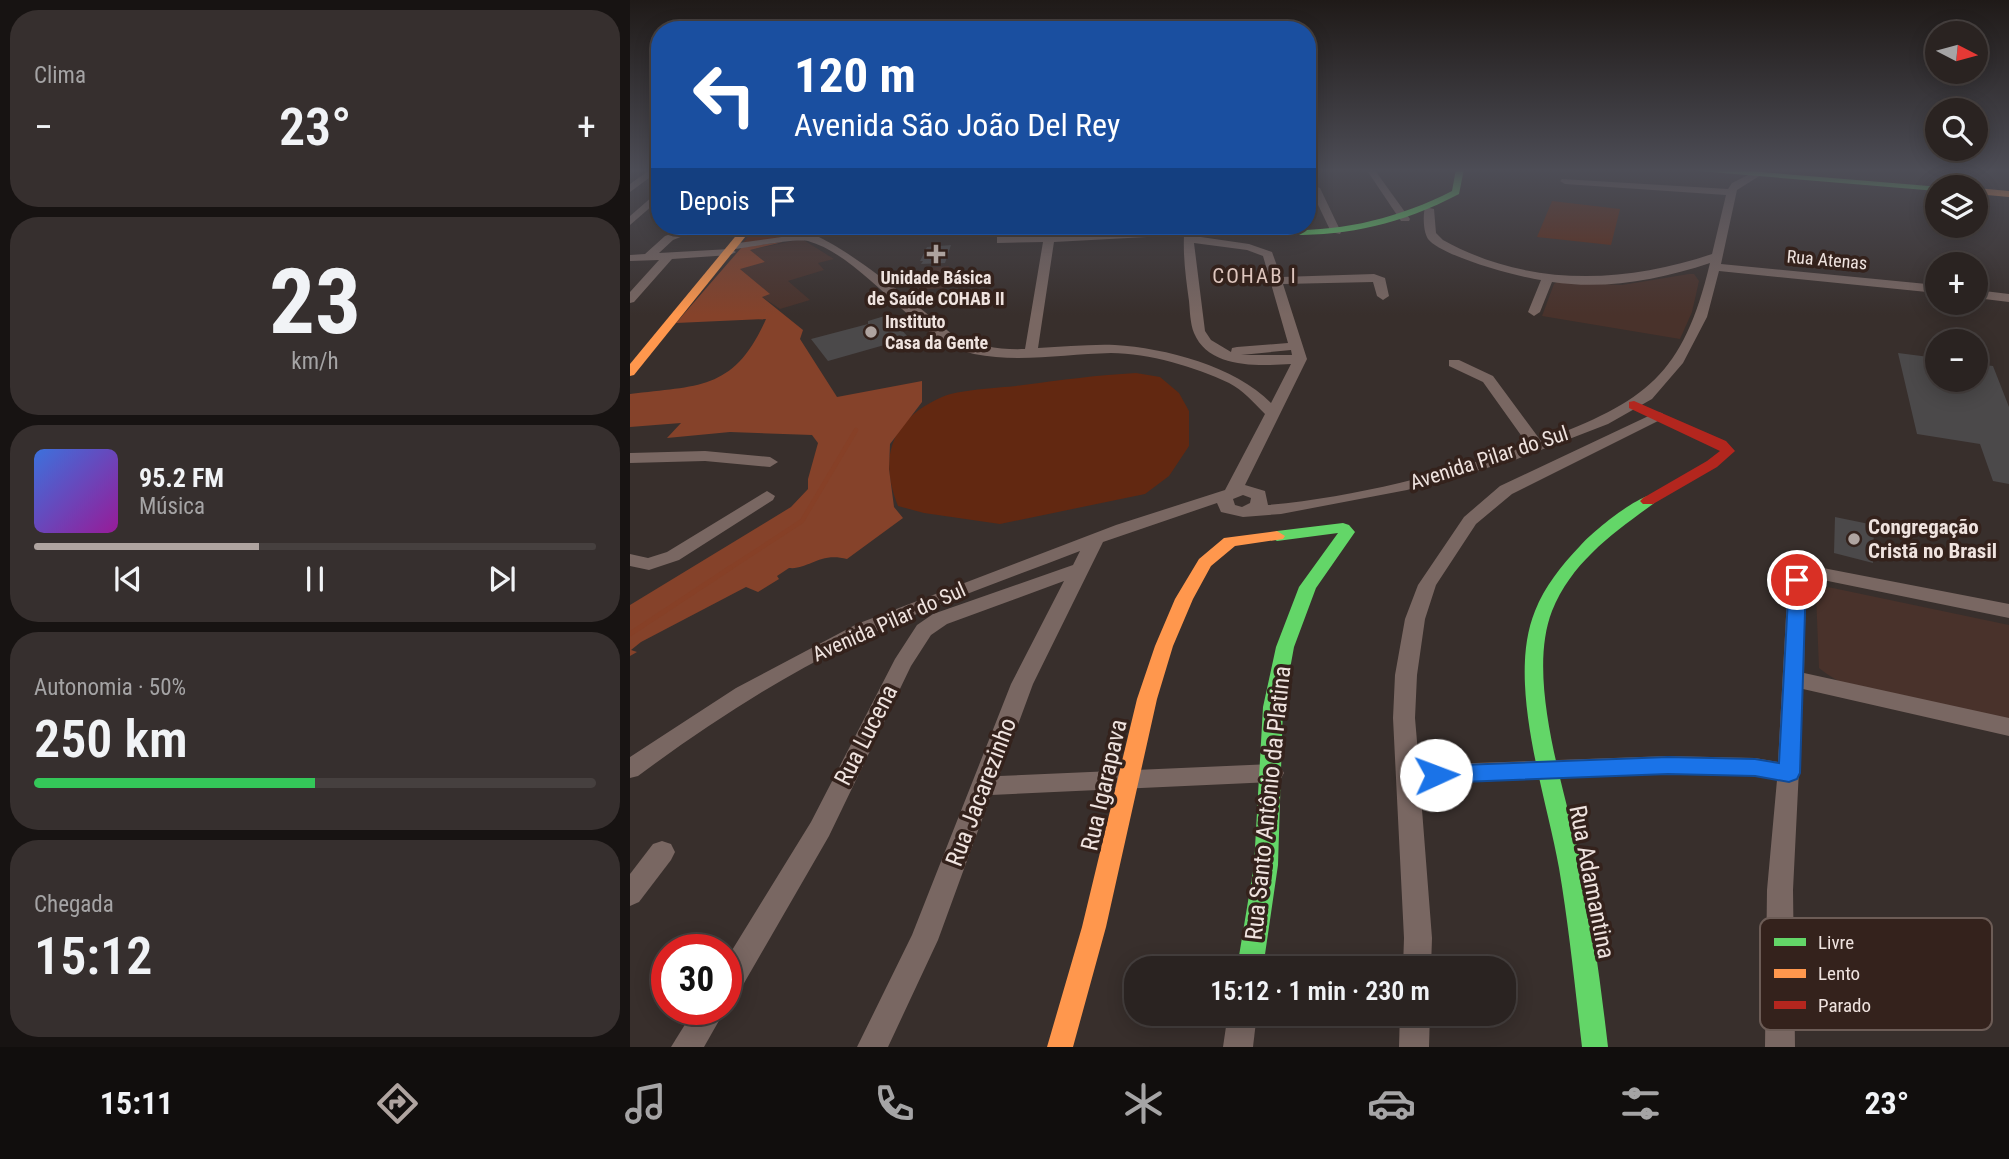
<!DOCTYPE html>
<html lang="pt">
<meta charset="utf-8">
<style>
body{margin:0;font-family:"Roboto Condensed",sans-serif;background:#362f2e;color:#f1f3f6;height:100vh;display:flex;flex-direction:column;font-size:26px;white-space:nowrap}
*{box-sizing:border-box;margin:0}
p{font-size:23px;color:#a5a4a5}
.icon{flex:none;width:38px;height:38px;fill:none;stroke:currentColor;stroke-width:2;stroke-linecap:round;stroke-linejoin:round}
.map{position:relative;flex:1;overflow:hidden}
.panel{display:flex;flex-direction:column;gap:10px;padding:10px;background:#171312;width:630px}
.panel>*{flex:none}
.banner{position:absolute;left:21px;top:21px;width:665px;height:214px;border-radius:28px;box-shadow:0 4px 18px #0003,0 0 0 2px #46403f;background:#1a4fa0;color:#fff;overflow:hidden}
.needle{width:46px;rotate:96deg}
.buttons{position:absolute;left:1295px;top:21px;display:grid;gap:14px}
.buttons a{display:grid;place-items:center;width:63px;height:63px;border-radius:50%;background:#2a2321;box-shadow:0 4px 18px #0003,0 0 0 2px #46403f;font-size:35px}
.speed{position:absolute;left:21px;top:934px;display:flex;gap:14px;font-size:35px;font-weight:700;text-align:center}
.speed>*{display:grid;place-content:center;width:91px;height:91px;border-radius:50%;background:#2a2321;box-shadow:0 4px 18px #0003,0 0 0 2px #46403f;line-height:1}
.speed .limit{border:10px solid #d22;background:#fff;color:#111}
.pin{position:absolute;display:grid;place-items:center;width:60px;height:60px;color:#fff;margin:-30px;border:4px solid #fff;border-radius:50%;box-shadow:0 2px 7px #0007}
.me{position:absolute;width:77px;margin:-38px;rotate:88deg;stroke-linejoin:round;filter:drop-shadow(0 0 5px #0008)}
.turn{display:flex;align-items:center;gap:24px;height:147px;padding:0 28px;font-size:32px}
.turn .icon{width:91px;height:91px;stroke-width:2.5}
.turn b{display:block;font-size:49px;line-height:60px}
.then{display:flex;align-items:center;height:66px;padding:0 28px;background:#0003;gap:14px;font-size:26px}
.big{font-size:52px;font-weight:600;line-height:1.1}
.panel .tile{flex:1;display:flex;flex-direction:column;justify-content:center;gap:10px;min-width:0;padding:0 24px;border-radius:28px;background:#362f2e}
.panel .dial{align-items:center;gap:0}
.dial b{font-size:91px;line-height:1}
.song{display:flex;align-items:center;gap:21px}
.cover{width:84px;height:84px;border-radius:10px;background:linear-gradient(135deg,hsl(220 70% 55%),hsl(300 70% 35%))}
.played{height:7px;border-radius:4px;background:linear-gradient(90deg,#afa4a0 40%,#46403f 40%)}
.keys{display:flex;justify-content:space-around;direction:ltr}
.heat{display:flex;justify-content:space-between;align-items:center;font-size:38px;direction:ltr}
.charge{height:10px;border-radius:5px;background:linear-gradient(90deg,#34c759 50%,#46403f 0)}
.trip{position:absolute;left:494px;top:956px;width:392px;height:70px;border-radius:28px;background:#2a2321;box-shadow:0 4px 18px #0003,0 0 0 2px #46403f;font-weight:600;line-height:70px;text-align:center}
.tab-bar{display:flex;height:112px;justify-content:space-around;align-items:center;background:#110e0d;color:#a5a4a5}
.tab-bar .icon{width:49px;height:49px}
.tab-bar .on{color:#afa4a0}
.tab-bar b{font-size:32px;color:#f1f3f6}
main{display:flex;flex:1;min-height:0}
.map>svg:first-child{display:block}
.built{fill:#49322b}
.green{fill:#622811}
.forest{fill:#85422a}
.lines{fill:none;stroke-linecap:round;stroke-linejoin:round}
.stream-far1{stroke:#864027;stroke-width:4.5}
.stream{stroke:#864027;stroke-width:5}
.building{fill:#4b494a}
.street{fill:#796762;fill-rule:evenodd}
.fast{fill:#63d668;fill-rule:evenodd}
.slow{fill:#ff974d;fill-rule:evenodd}
.jam{fill:#b3261e;fill-rule:evenodd}
.route{fill:#1a73e8;stroke:#114b97;stroke-width:2}
.poi-dot{fill:#afa4a0;stroke:#34221c;stroke-width:2.5}
.labels{text-anchor:middle;stroke-width:7;stroke-linejoin:round;paint-order:stroke}
.far-street-label{font-size:18px;fill:#efe3df;stroke:#34221c}
.far-poi-label{font-size:18px;font-weight:bold;fill:#efe3df;stroke:#34221c}
.far-quarter-label{font-size:21px;letter-spacing:2px;fill:#dec6be;stroke:#34221c}
.street-label{font-size:21px;fill:#efe3df;stroke:#34221c}
.poi-label{font-size:21px;font-weight:bold;fill:#efe3df;stroke:#34221c;text-anchor:start}
.near-street-label{font-size:24px;fill:#efe3df;stroke:#34221c}
.key{fill:#34221c;stroke:#6c5c56;stroke-width:2}
.key-label{font-size:19px;fill:#efe3df}
</style>
<main>
<section class="panel">
<div class="tile"><p>Clima</p>
<div class="heat"><a>−</a><b class="big">23°</b><a>+</a></div>
</div>
<div class="tile dial"><b>23</b><p>km/h</p></div>
<div class="tile">
<div class="song"><i class="cover"></i><div><b>95.2 FM</b><p>Música</p></div></div>
<div class="played"></div>
<div class="keys"><svg class="icon" aria-label="previous" viewBox="0 0 24 24"><path d="M18 5L8 12l10 7zM5 5v14"/></svg><svg class="icon" aria-label="pause" viewBox="0 0 24 24"><path d="M8 5v14M16 5v14"/></svg><svg class="icon" aria-label="next" viewBox="0 0 24 24"><path d="M6 5l10 7-10 7zM19 5v14"/></svg></div>
</div>
<div class="tile"><p>Autonomia · 50%</p><b class="big">250 km</b><div class="charge"></div></div>
<div class="tile"><p>Chegada</p><b class="big">15:12</b></div>
</section>
<div class="map">
<svg width="1379" height="1047" viewBox="0 0 1379 1047">
<rect width="100%" height="100%" fill="#382f2c"/>
<!-- built -->
<g class="built">
<path d="M172,239l32,20 -16,4 6,7 -36,11 22,19 -30,9 -19,-13 8,-2 -30,-26 26,-6 -15,-12z"/>
<path d="M319,266l-5,22 -26,2 7,-22z"/>
<path d="M1059,274h5l5,7 -7,31 -12,27 -138,-23 12,-32 3,-2 65,3z"/>
<path d="M1198,587l181,38v94l-171,-38 -11,-7 -8,-6 -3,-74z"/>
</g>
<!-- green -->
<g class="green">
<path d="M922,201l68,8 -9,36 -74,-8z"/>
<path d="M126,226h30l13,10 -56,7z"/>
<path d="M506,373l24,4 19,16 10,18v35l-20,30 -24,18 -145,30 -76,-11 -26,-7c-20,-50 -6,-87 44,-109 17,-8 60,-9 81,-12 38,-5 75,-10 113,-12z"/>
</g>
<!-- forest -->
<path class="forest" d="M153,242l-33,8 15,12 -25,7 30,25 -8,3 41,33 -3,9 37,58 85,-16v21l-32,42 -1,25 5,38 9,11 -56,41c-29,-7 -38,11 -58,9l-12,8 2,3 -21,13 -12,-5 -105,55 -10,8 6,2 -7,4v-51l161,-98 17,-18v-10l10,-36 -6,-8 -82,-3 -63,6 14,-15 -51,4v-33c69,-9 104,-3 136,-75l-90,4 66,-76z"/>
<g class="lines">
<!-- stream-far1 -->
<path class="stream-far1" d="M97,570l75,-49 54,-91"/>
<!-- stream -->
<path class="stream" d="M0,634l100,-66"/>
</g>
<!-- building -->
<g class="building">
<path d="M321,245l-6,18 -24,1 2,-3h-3l7,-14z"/>
<path d="M258,315l21,23 -81,23 -17,-22 57,-15v-3z"/>
<path d="M1268,353l39,5v22h39v-16l17,2 16,41v77l-16,-3 -13,-37 -63,-10z"/>
<path d="M1205,517l39,8 -1,38 -39,-10z"/>
</g>
<g class="lines">
<!-- street -->
<g class="street">
<path d="M21,169l9,1 -30,22v-8z"/>
<path d="M736,169h8l36,50 -1,2h-8z"/>
<path d="M1128,170l5,3 -2,2 -24,15 -16,74 216,21v8l-218,-22 -12,46 -24,46 -31,36 -44,25 -96,37 -105,29 -126,24 -38,3 -22,-5 -4,-9 -114,39 -70,142 -34,92 273,-12 8,2 4,7 -4,7 -8,2 -281,13 -53,145 -50,107h-31l55,-112 99,-251 53,-103 -117,43 -16,11 -20,31 -82,170 -93,161 -10,4v-41l85,-138 84,-163 22,-34 16,-11 140,-49 7,-14c-78,30 -158,58 -233,94 -74,37 -143,82 -209,131l-8,2v-21l106,-69 121,-64 259,-99 109,-35 40,-76c-11,-11 -22,-24 -36,-31 -34,-16 -80,-30 -118,-30 -45,1 -93,10 -137,1 -57,-12 -109,-97 -166,-113 -12,-3 -58,6 -73,8l-5,-3 1,-2 65,-9 -15,-9c45,-2 137,82 175,111 22,9 44,13 69,12l18,-107 -46,1v-17h10v11l179,-8 3,-3h10l-5,10 55,8 23,8 9,25 93,-3 11,4 4,18 -6,4 -6,-4 -4,-14 -90,2 24,75 -62,126 20,6 3,14c88,-8 176,-31 260,-60l-45,-63 -34,-16v-6h10l34,16 48,65c105,-40 142,-65 169,-178 -51,17 -105,27 -158,19l-12,30 -6,4 -6,-4 13,-32c-23,-3 -100,-24 -113,-41 -5,-8 -5,-24 -3,-32l9,2 2,24 7,7c85,47 180,44 269,14l14,-59 -161,-11 -5,-3 2,-2 166,10 4,-6zM554,235c-1,23 2,44 5,66 1,10 1,22 5,32 15,36 65,33 97,31l-20,39c-36,-37 -106,-55 -156,-58 -25,-1 -52,2 -77,3l16,-106zM564,243l53,7 16,6 25,87 -51,4 -5,1 -1,4 -20,-12 -6,-9zM661,350l1,5h-51zM613,495l8,3 -1,5 -8,4 -7,-2 -2,-6z"/>
<path d="M677,183l13,5 21,44 -1,2 -9,-2 -20,-42 -4,-1z"/>
<path d="M30,190v9l-30,26v-9z"/>
<path d="M64,226h14l-35,14 -14,13 71,-4 6,3 -6,3 -58,4 -38,43 -4,1v-11l29,-32 -29,1v-6l15,-1 20,-18z"/>
<path d="M286,226h63l-5,3 -51,2z"/>
<path d="M634,226h10l3,6 -9,2z"/>
<path d="M1346,290l33,4v8l-33,-4z"/>
<path d="M1027,412l5,1 2,3 -2,3 -150,75 -36,30 -40,61 -11,34 -8,56 -2,43 4,47 249,-9 87,2 23,4 10,-182 11,-11 24,-1 186,36v14l-186,-38 -13,-1 -4,3 -2,91 205,45v18l-206,-47 -10,201 2,157h-30l2,-157 10,-110 -22,-4 -87,-2 -248,10 12,154 -1,30h-28l1,-30 -11,-220 2,-43 10,-56 13,-34 46,-68 36,-31z"/>
<path d="M75,451l65,6 8,5 -8,5 -65,-6 -75,2v-10z"/>
<path d="M137,491l8,5 -2,4 -94,60 -30,10 -19,-4v-12l18,4 19,-6z"/>
<path d="M32,841l9,3 4,8 -4,8 -32,42 -9,4v-32l23,-30z"/>
<path d="M64,1010h31l-21,37h-33z"/>
<path d="M598,1013h29l-4,34h-30z"/>
<path d="M770,1013h30l-1,34h-30z"/>
</g>
<!-- fast -->
<g class="fast">
<path d="M826,169h8l-5,25c-88,46 -158,46 -255,35l-5,-3c24,-1 47,2 70,4 66,3 124,-9 183,-39z"/>
<path d="M1065,169h30l216,18h-4v4l-238,-20z"/>
<path d="M1018,496l5,2 3,3 -3,3c-41,30 -81,58 -101,107 -27,70 15,184 30,257 11,59 19,119 26,179h-26c-7,-60 -13,-120 -23,-179 -13,-74 -53,-186 -24,-257 10,-25 26,-45 45,-65 12,-14 51,-45 68,-50z"/>
<path d="M713,523l6,2 6,7 -39,56 -22,59 -11,60 -5,158 -15,103h-26l17,-103 9,-158 13,-60 23,-60 39,-54 -61,8 -8,-5 8,-5z"/>
</g>
<!-- slow -->
<g class="slow">
<path d="M1346,188l33,3v6l-33,-3z"/>
<path d="M114,226h10l-120,149 -4,1v-12z"/>
<path d="M647,531l8,5 -2,3 -48,7 -24,20 -18,33 -20,47 -16,53 -51,228 -33,120h-26l35,-120 55,-228 18,-53 20,-47 24,-40 25,-21z"/>
</g>
<!-- jam -->
<path class="jam" d="M1004,401l92,40 9,10 -18,16 -64,37h-10l-3,-3 3,-3 64,-37 13,-10 -91,-43v-6z"/>
</g>
<!-- sky -->
<linearGradient id="sky" x2="0" y2="1"><stop stop-color="#1f1a18"/><stop offset="0.54" stop-color="#4d4d56"/><stop offset="1" stop-color="#4d4d56" stop-opacity="0"/></linearGradient>
<rect width="1379" height="315" fill="url(#sky)"/>
<!-- route -->
<path class="route" d="M1167,575l9,5 -6,193 -3,6 -8,3 -34,-6 -87,-2 -232,9 -7,-2 -3,-6 3,-7 7,-2 232,-9 87,2 24,4 10,-183z"/>
<!-- markers -->
<g class="poi-dot">
<path d="M302.5 243.5h7v7h7v7h-7v7h-7v-7h-7v-7h7z"/>
<circle cx="241" cy="332" r="7"/>
<circle cx="1224" cy="539" r="7"/>
</g>
<g class="labels">
<!-- far-street labels -->
<g class="far-street-label">
<text transform="translate(1197 260) rotate(5)" y="6">Rua Atenas</text>
</g>
<!-- far-poi labels -->
<g class="far-poi-label">
<text x="306" y="284">Unidade Básica<tspan x="306" dy="21">de Saúde COHAB II</tspan></text>
<text x="255" y="328" text-anchor="start">Instituto<tspan x="255" dy="21">Casa da Gente</tspan></text>
</g>
<!-- far-quarter labels -->
<g class="far-quarter-label">
<text x="625" y="283">COHAB I</text>
</g>
<!-- street labels -->
<g class="street-label">
<text transform="translate(859 458) rotate(-18)" y="7">Avenida Pilar do Sul</text>
<text transform="translate(259 622) rotate(-24)" y="7">Avenida Pilar do Sul</text>
</g>
<!-- poi labels -->
<g class="poi-label">
<text x="1238" y="534">Congregação<tspan x="1238" dy="24">Cristã no Brasil</tspan></text>
</g>
<!-- near-street labels -->
<g class="near-street-label">
<text transform="translate(236 735) rotate(-63)" y="8">Rua Lucena</text>
<text transform="translate(474 785) rotate(-77)" y="8">Rua Igarapava</text>
<text transform="translate(351 792) rotate(-69)" y="8">Rua Jacarezinho</text>
<text transform="translate(638 803) rotate(-84)" y="8">Rua Santo Antônio da Platina</text>
<text transform="translate(962 882) rotate(79)" y="8">Rua Adamantina</text>
</g>
</g>
<!-- legend -->
<rect x="1130" y="918" width="232" height="112" rx="10" class="key"/>
<rect x="1144" y="938" width="32" height="8" fill="#63d668"/>
<rect x="1144" y="969" width="32" height="9" fill="#ff974d"/>
<rect x="1144" y="1001" width="32" height="8" fill="#b3261e"/>
<g class="key-label">
<text x="1188" y="949">Livre</text>
<text x="1188" y="980">Lento</text>
<text x="1188" y="1012">Parado</text>
</g>
</svg>
<div class="buttons">
<a><svg class="needle" viewBox="-14 -14 28 28"><path d="M0-13l5 13h-10z" fill="#e53935"/><path d="M0 13l5-13h-10z" fill="#a5a4a5"/></svg></a>
<a><svg class="icon" aria-label="search" viewBox="0 0 24 24"><circle cx="10" cy="10" r="6"/><path d="M15 15l6 6"/></svg></a>
<a><svg class="icon" aria-label="layers" viewBox="0 0 24 24"><path d="M12 4l9 5-9 5-9-5zM3 14l9 5 9-5"/></svg></a>
<a>+</a>
<a>−</a>
</div>
<div class="speed"><div class="limit">30</div></div>
<div class="pin" style="left:1167px;top:580px;background:#d93025"><svg class="icon" aria-label="arrive" viewBox="0 0 24 24"><path d="M6 21V4h12l-3 4 3 4H6"/></svg></div>
<svg class="me" style="left:806px;top:775px" viewBox="-20 -20 40 40"><circle r="19" fill="#fff"/><path d="M0-13L10 11 0 6-10 11z" fill="#1a73e8"/></svg>
<div class="trip">15:12 · 1 min · 230 m</div>
<div class="banner">
<div class="turn"><svg class="icon" aria-label="left" viewBox="0 0 24 24"><path d="M17 20v-9H6M10 6l-5 5 5 5"/></svg><div><b>120 m</b>Avenida São João Del Rey</div></div>
<div class="then">Depois<svg class="icon" aria-label="arrive" viewBox="0 0 24 24"><path d="M6 21V4h12l-3 4 3 4H6"/></svg></div>
</div>
</div>
</main>
<nav class="tab-bar">
<b>15:11</b>
<svg class="icon on" aria-label="directions" viewBox="0 0 24 24"><path d="M12 3l9 9-9 9-9-9zM9 14v-3h6M13 9l2 2-2 2"/></svg>
<svg class="icon" aria-label="music" viewBox="0 0 24 24"><path d="M9 18V5l10-2v13"/><circle cx="6" cy="18" r="3"/><circle cx="16" cy="16" r="3"/></svg>
<svg class="icon" aria-label="phone" viewBox="0 0 24 24"><path d="M5 4h4l2 5-3 2q2 4 5 5l2-3 5 2v4C11 20 4 13 5 4z"/></svg>
<svg class="icon" aria-label="climate" viewBox="0 0 24 24"><path d="M12 3v18M4 7l16 10M4 17L20 7"/></svg>
<svg class="icon" aria-label="car" viewBox="0 0 24 24"><path d="M5 17H2v-5l4-1 3-4h7l3 4 3 1v5h-3M9 17h6M6 11h13"/><circle cx="7" cy="17" r="2"/><circle cx="17" cy="17" r="2"/></svg>
<svg class="icon" aria-label="filters" viewBox="0 0 24 24"><path d="M4 7h16M4 17h16"/><circle cx="9" cy="7" r="2"/><circle cx="15" cy="17" r="2"/></svg>
<b>23°</b>
</nav>
